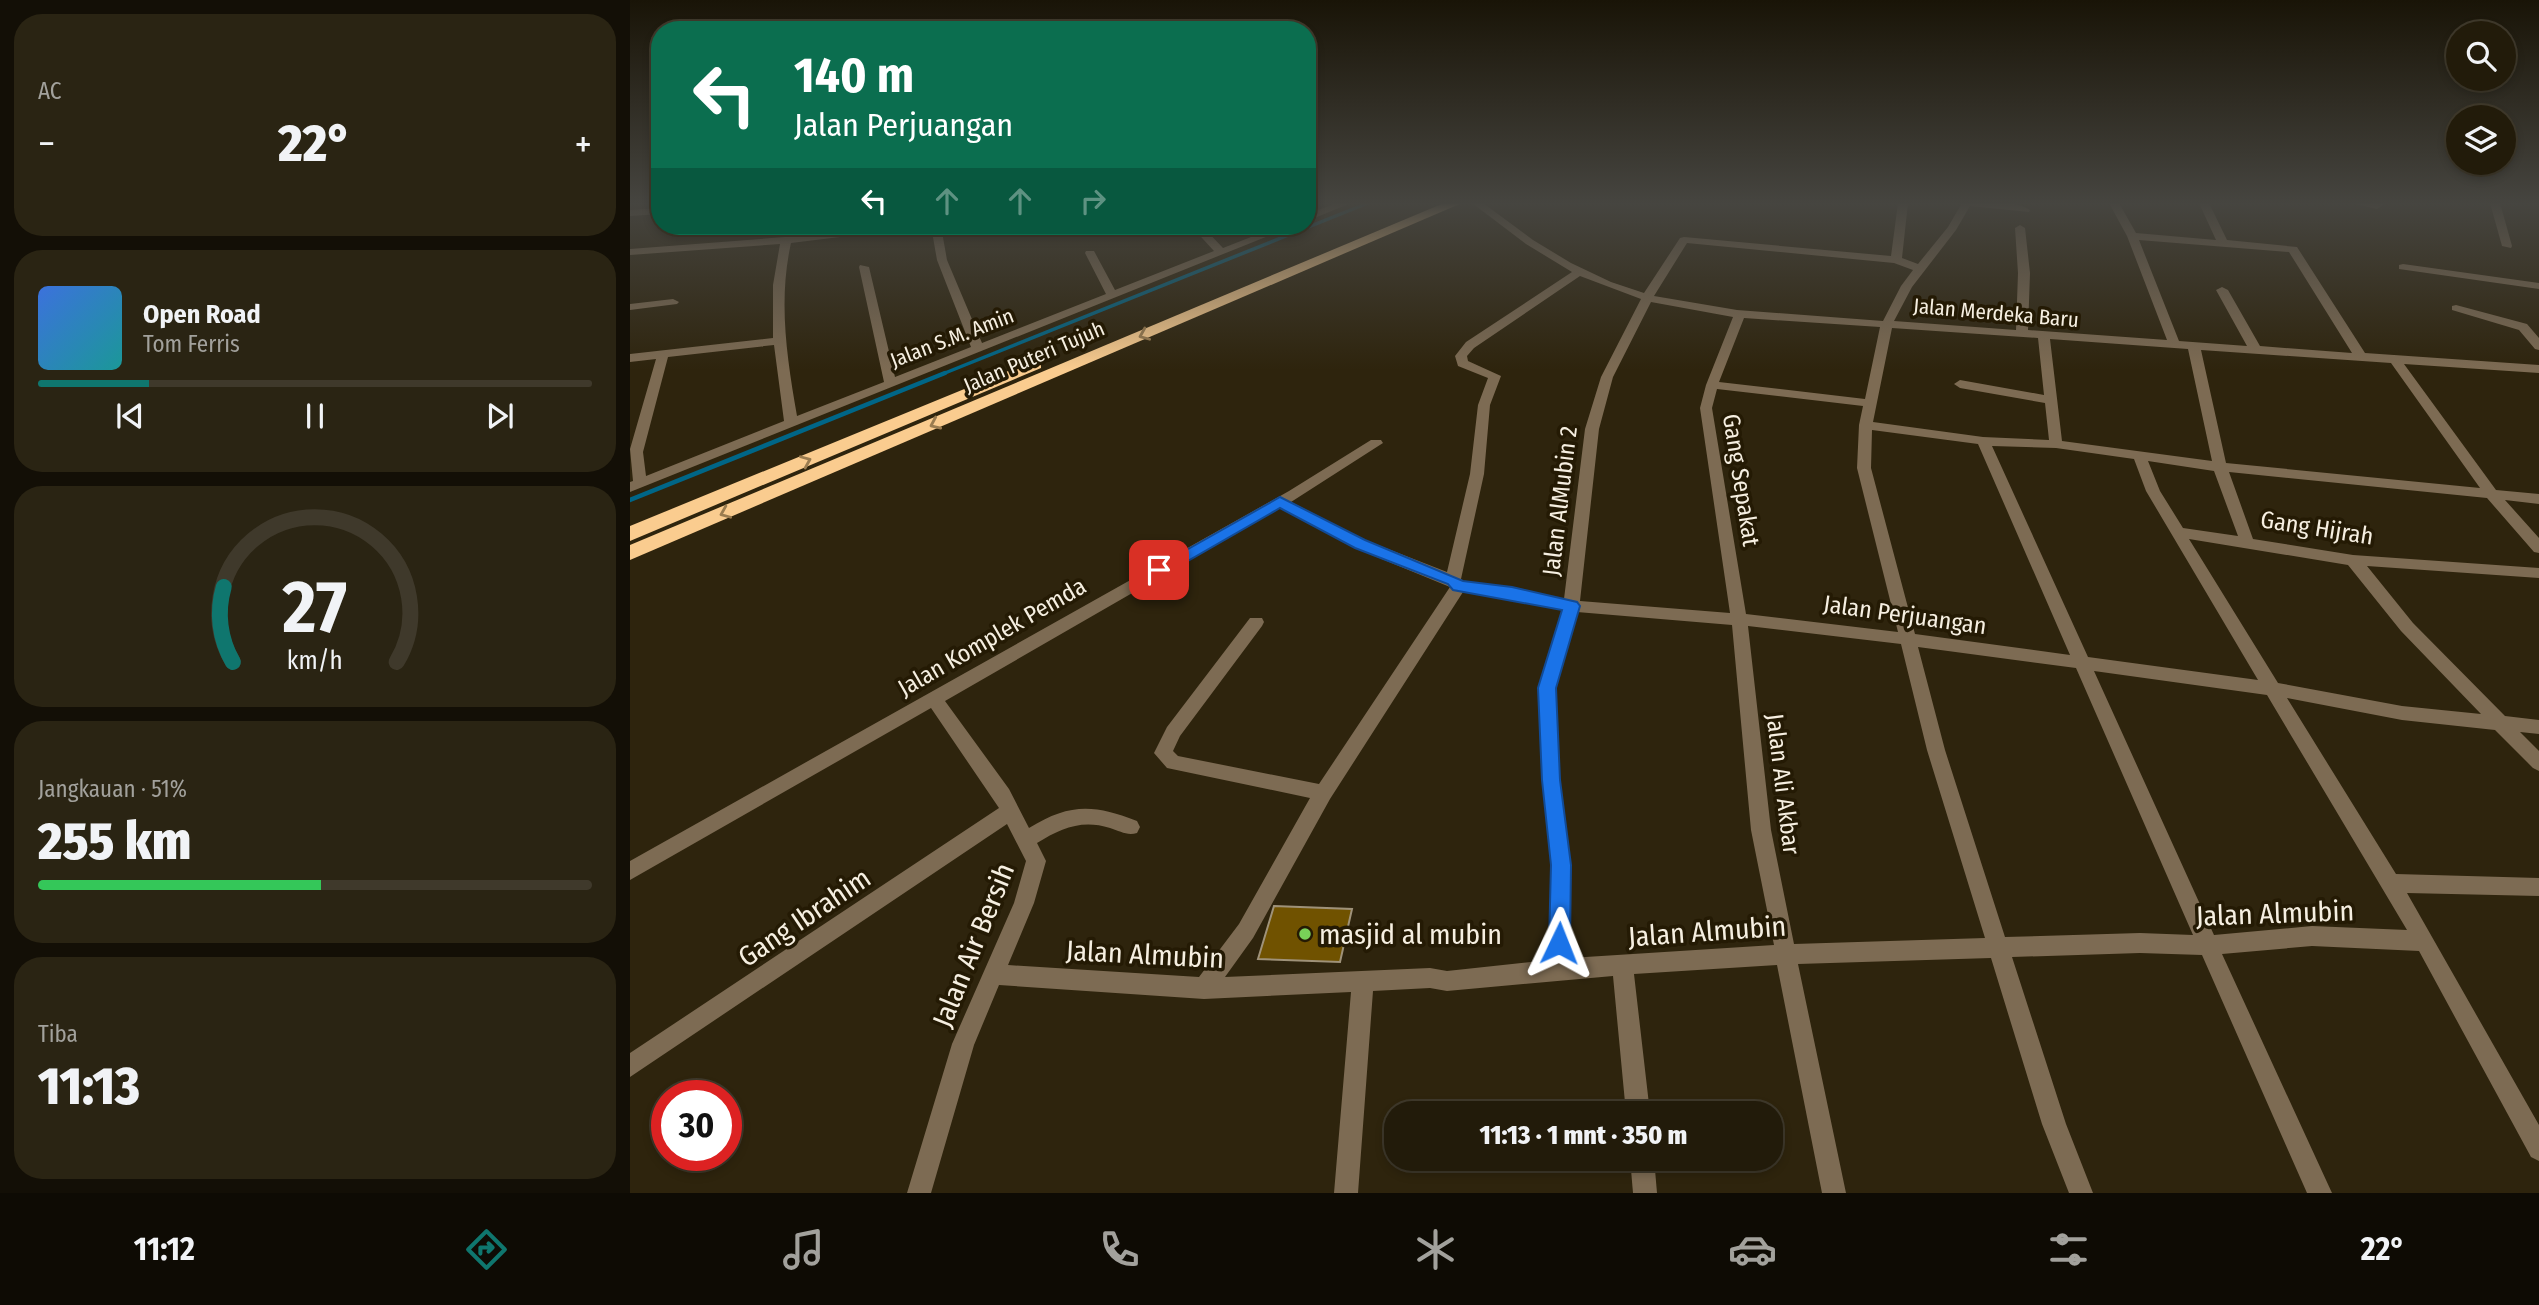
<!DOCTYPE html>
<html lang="id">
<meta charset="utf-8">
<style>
body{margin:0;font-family:"Fira Sans Condensed",sans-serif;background:#2a2413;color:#f1f3f6;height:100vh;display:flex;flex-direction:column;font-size:26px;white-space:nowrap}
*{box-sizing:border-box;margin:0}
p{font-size:23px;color:#a2a19c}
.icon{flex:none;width:38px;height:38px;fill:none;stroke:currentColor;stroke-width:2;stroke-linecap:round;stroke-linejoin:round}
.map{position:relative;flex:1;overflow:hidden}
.side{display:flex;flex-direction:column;gap:14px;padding:14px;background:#130f06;width:630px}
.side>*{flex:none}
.banner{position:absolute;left:21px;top:21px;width:665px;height:214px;border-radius:28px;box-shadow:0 4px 10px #0003,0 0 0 2px #3f392b;background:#0b6e4f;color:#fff;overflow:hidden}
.fabs{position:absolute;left:1816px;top:21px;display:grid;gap:14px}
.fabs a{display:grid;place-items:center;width:70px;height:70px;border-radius:50%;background:#221b0a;box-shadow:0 4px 10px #0003,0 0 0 2px #3f392b;font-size:35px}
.speed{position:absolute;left:21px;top:1080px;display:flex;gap:14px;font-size:35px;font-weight:700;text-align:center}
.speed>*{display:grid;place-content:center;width:91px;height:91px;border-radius:50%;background:#221b0a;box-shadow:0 4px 10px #0003,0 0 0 2px #3f392b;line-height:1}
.speed .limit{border:10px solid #d22;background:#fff;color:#111}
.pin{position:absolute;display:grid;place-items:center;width:60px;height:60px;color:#fff;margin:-30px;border-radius:14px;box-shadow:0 4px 10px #0006}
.me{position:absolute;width:77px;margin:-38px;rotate:2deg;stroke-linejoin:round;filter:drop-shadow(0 0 5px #0008)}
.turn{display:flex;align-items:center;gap:24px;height:147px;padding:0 28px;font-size:32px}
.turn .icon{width:91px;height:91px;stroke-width:2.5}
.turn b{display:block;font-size:49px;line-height:60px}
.lanes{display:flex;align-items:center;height:66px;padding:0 28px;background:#0003;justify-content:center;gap:35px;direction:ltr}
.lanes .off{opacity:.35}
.big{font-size:52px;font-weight:800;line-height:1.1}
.side .tile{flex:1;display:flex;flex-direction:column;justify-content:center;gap:10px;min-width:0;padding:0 24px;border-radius:28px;background:#2a2413}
.side .dial{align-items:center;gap:0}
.dial svg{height:182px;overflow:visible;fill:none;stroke:#3f392b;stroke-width:7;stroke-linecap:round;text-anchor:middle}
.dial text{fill:#f1f3f6;stroke:none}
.song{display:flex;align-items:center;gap:21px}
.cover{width:84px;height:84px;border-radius:10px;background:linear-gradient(135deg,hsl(220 70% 55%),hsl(180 70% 35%))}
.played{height:7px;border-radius:4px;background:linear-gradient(90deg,#0f766e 20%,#3f392b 20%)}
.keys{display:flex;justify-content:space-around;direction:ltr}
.heat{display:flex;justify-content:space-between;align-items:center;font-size:38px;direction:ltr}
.charge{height:10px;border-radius:5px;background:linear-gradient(90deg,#34c759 51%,#3f392b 0)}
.trip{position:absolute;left:754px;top:1101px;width:399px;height:70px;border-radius:28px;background:#221b0a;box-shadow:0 4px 10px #0003,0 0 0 2px #3f392b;font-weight:800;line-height:70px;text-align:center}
.dock{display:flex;height:112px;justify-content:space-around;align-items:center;background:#0e0b04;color:#a2a19c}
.dock .icon{width:49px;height:49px}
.dock .active{color:#0f766e}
.dock b{font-size:32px;color:#f1f3f6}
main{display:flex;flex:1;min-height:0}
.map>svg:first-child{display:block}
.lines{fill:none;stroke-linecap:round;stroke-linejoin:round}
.stream-far1{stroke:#006687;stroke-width:3.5}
.stream{stroke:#006687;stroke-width:4.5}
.building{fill:#705200;stroke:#9f9279;stroke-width:2}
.minor{fill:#7d6b53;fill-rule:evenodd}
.highway{fill:#facc8f;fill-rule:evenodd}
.oneway{stroke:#9a7c50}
.route{fill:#1a73e8;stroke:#114b97;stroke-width:2}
.poi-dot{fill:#78d158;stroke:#241a04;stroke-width:2.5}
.labels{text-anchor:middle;stroke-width:7;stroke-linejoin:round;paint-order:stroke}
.far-street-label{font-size:21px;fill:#f6efe1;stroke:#241a04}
.street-label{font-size:24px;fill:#f6efe1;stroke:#241a04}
.near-street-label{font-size:28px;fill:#f6efe1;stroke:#241a04}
.near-poi-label{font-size:28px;fill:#f6efe1;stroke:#241a04;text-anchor:start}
</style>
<main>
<section class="side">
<div class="tile"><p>AC</p>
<div class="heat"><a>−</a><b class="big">22°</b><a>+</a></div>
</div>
<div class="tile">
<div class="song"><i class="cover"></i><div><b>Open Road</b><p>Tom Ferris</p></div></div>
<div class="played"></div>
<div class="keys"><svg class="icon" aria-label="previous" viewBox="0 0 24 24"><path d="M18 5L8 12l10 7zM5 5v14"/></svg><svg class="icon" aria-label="pause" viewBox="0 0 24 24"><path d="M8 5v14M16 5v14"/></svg><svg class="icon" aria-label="next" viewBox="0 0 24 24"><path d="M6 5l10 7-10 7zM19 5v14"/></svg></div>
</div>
<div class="tile dial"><svg viewBox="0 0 100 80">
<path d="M14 69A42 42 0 1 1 86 69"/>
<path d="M14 69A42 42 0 0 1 10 36" stroke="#0f766e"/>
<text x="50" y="56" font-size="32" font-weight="700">27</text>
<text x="50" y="72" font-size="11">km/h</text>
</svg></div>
<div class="tile"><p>Jangkauan · 51%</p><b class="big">255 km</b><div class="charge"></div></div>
<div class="tile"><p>Tiba</p><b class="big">11:13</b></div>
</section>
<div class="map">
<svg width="1909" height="1193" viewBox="0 0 1909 1193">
<rect width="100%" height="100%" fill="#2e240d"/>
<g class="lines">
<!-- stream-far1 -->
<path class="stream-far1" d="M310,375l428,-172"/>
<!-- stream -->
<path class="stream" d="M0,500l315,-127"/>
</g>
<!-- building -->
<path class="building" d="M644,906l78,3 -12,53 -82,-3z"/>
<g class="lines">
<!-- minor -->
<g class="minor">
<path d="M707,203h14l-44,18v-7z"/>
<path d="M842,203h11l50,37 38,23 40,19 33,11 36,-55 4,-1 207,19 7,-53h10l-6,55 16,6 30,-37 14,-24c20,0 51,-4 68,7l-1,2 -59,-6 -14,24 -44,57 -18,34 122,9 2,-57 -3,-45 5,-3 5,3 5,45 -2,57 139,10 -40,-104 -18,-33h10l17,30 80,7 -17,-37h10l18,37 70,7 68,106 174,12v8l-135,-9 92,126 43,4v10l-34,-4 34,38v15l-5,-1 -47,-54 -258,-26 24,67 100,16 186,13v10l-172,-12 46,57 92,93 34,4v14l-19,-2 19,19v20l-6,-3 -38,-38 -93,-10 -115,-22 109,176 143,4v18l-132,-3 132,232v36l-8,-4 -112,-206 -107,-5 -90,8 110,239h-25l-105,-238 -62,-2 -128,4 54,167 27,69h-24l-27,-69 -51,-166 -193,6 48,229h-24l-45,-228 -143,9 16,139h-24l-13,-137 -166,15 -17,-3 -57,3 -15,202h-24l17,-201 -147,7 -205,-14 -25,60 -43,148h-24l45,-149 62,-141 12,-42 -19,-37 -377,253v-24l369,-245 -68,-100 -301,172v-19l659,-370 82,-51h10l2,3 -92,59 74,38 82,32 23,-98 8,-69 10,-27 -30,-12 -3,-10 11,-14 106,-70 -46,-28zM1509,240l150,12 63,101 -92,-7 -32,-56 -6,-3 -6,3 31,56 -68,-5zM1057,243l207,20 19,7 -12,16 -18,35 -146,-11 -83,-14zM950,276l61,23 -40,78 -16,52 -21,170 -52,-12 -49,-6 -2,-2 23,-105 6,-69 11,-29 -33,-15 -1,-5 7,-8zM1021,302l82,15 -27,68 -6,23 30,205 -150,-12 19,-172 14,-52zM1114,318l136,9 -15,72 -146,-17zM1262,328l146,10 6,57 -84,-15 -6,4 6,4 85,15 4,37 -66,-3 -110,-15zM1420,339l138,10 24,112 -150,-20zM1571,350l190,13 89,125 -254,-25zM1087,389l146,17 -4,19 -2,43 41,164 -152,-18 -34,-206zM1242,430l106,14 92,211 -155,-21 -44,-166zM1362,446l64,2 78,11 12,32 112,189 -170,-23zM1518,461l66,10 24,65 -55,-8 -23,-37zM650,508l75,40 95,39 -131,197 -141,-28 -5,-5 7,-15 82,-110 2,-4 -2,-4h-12l-83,109 -13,26 13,15 143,30 -71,126 -40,53 -191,-12 26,-62 12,-42 -9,-18c24,-15 45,-24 73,-15 10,3 17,8 27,5l3,-6 -3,-6c-43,-17 -68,-18 -108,7l-20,-39 -64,-88zM1559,539l159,26 53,66 80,83 -79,-8 -124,-23zM833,592l49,7 50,11 -24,78 4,92 9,85 -2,95 -102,11 -17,-3 -205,9 28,-39 77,-139zM947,612l155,13 19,205 23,115 -204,13 1,-93 -11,-85 -4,-92zM1118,626l153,18 26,106 58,188 -191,6 -23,-114zM1288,647l158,21 117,267 -53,-2 -135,4 -60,-187zM1464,671l173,24 140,235 -95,-4 -98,9z"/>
<path d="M1721,203h35l-9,6z"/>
<path d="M1860,203h10l12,43 -1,2 -9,-2z"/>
<path d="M30,208v6l-30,2v-6z"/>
<path d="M254,226h26l-5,3 -114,14c-13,58 -4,115 6,173l87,-34 -25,-115 1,-2 9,2 26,110 76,-30 -34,-87 -6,-34h10l6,34 35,83 124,-49 -21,-41 1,-2h8l21,39 99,-39 -23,-25h11l21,22 56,-22h14l-663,266v-10l3,-1 -3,-32 26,-90 -26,3v-8l143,-16v-53l7,-41 -150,11v-6l194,-15zM144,345l10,76 -138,55 -3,-24 25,-95z"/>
<path d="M1773,264l136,19v6l-140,-20v-4z"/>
<path d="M43,299l6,3 -2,2 -47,6v-6z"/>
<path d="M1826,305l71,19 12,14v12l-4,-1 -16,-19 -67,-20v-4z"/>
<path d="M1000,1158h24l3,35h-24z"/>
</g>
<!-- highway -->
<g class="highway">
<path d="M814,203h18l-832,357v-15z"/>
<path d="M405,360l6,2v6l-411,173v-15z"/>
</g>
</g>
<!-- one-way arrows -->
<defs><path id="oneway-chevron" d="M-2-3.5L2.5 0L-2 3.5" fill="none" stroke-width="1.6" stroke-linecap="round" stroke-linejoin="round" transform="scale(1.75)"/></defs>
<g class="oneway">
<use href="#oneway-chevron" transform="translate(514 335) rotate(157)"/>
<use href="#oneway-chevron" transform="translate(305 424) rotate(156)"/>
<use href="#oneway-chevron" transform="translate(176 461) rotate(-23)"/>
<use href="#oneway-chevron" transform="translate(95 513) rotate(157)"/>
</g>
<!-- sky -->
<linearGradient id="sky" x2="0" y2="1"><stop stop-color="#191407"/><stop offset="0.55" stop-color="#464540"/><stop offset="1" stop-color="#464540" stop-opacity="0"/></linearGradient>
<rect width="1909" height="370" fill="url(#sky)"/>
<!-- route -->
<path class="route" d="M650,497l85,43 98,41 49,6 65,15 3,4 -24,82 4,92 11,85 -1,78 -3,7 -8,3 -7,-3 -3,-7 2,-78 -9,-85 -4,-92 24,-78 -109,-20 -5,-6 -93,-36 -75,-40 -115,66 -6,2 -8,-6z"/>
<!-- markers -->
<circle class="poi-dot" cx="675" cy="934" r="7"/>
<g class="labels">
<!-- far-street labels -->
<g class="far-street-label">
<text transform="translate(1366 313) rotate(5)" y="7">Jalan Merdeka Baru</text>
<text transform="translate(322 338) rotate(-21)" y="7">Jalan S.M. Amin</text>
<text transform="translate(404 357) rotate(-23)" y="7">Jalan Puteri Tujuh</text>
</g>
<!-- street labels -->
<g class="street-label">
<text transform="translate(1111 480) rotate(81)" y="8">Gang Sepakat</text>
<text transform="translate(930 501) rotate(-83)" y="8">Jalan AlMubin 2</text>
<text transform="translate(1687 528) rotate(9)" y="8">Gang Hijrah</text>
<text transform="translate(1275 615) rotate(8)" y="8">Jalan Perjuangan</text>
<text transform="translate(362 637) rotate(-30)" y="8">Jalan Komplek Pemda</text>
<text transform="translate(1153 784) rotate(83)" y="8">Jalan Ali Akbar</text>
</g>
<!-- near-street labels -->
<g class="near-street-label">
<text transform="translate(1645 913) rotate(-2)" y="10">Jalan Almubin</text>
<text transform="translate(174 917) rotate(-34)" y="10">Gang Ibrahim</text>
<text transform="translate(1077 931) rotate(-4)" y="10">Jalan Almubin</text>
<text transform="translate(343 945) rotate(-68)" y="10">Jalan Air Bersih</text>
<text transform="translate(515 954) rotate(3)" y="10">Jalan Almubin</text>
</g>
<!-- near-poi labels -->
<g class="near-poi-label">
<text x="689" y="944">masjid al mubin</text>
</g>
</g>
</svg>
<div class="fabs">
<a><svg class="icon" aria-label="search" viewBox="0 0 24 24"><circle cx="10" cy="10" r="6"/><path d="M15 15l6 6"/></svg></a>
<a><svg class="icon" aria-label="layers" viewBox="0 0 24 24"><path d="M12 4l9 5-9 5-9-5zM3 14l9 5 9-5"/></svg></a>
</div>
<div class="speed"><div class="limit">30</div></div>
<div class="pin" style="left:529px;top:570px;background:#d93025"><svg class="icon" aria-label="arrive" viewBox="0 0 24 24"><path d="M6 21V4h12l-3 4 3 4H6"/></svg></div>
<svg class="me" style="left:929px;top:943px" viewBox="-20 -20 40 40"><path d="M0-17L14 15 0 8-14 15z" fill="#1a73e8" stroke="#fff" stroke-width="4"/></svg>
<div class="trip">11:13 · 1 mnt · 350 m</div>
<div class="banner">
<div class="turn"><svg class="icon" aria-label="left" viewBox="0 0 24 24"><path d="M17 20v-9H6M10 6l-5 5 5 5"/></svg><div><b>140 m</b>Jalan Perjuangan</div></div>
<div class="lanes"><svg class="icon" aria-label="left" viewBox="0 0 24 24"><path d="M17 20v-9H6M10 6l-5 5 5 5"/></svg><svg class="icon off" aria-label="ahead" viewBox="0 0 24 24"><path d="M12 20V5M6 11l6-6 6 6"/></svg><svg class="icon off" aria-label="ahead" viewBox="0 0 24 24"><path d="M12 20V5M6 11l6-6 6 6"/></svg><svg class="icon off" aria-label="right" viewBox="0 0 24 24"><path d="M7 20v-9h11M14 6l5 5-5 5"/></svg></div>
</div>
</div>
</main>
<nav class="dock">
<b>11:12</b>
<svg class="icon active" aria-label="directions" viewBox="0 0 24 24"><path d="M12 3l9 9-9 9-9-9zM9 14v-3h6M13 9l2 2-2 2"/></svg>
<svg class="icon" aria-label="music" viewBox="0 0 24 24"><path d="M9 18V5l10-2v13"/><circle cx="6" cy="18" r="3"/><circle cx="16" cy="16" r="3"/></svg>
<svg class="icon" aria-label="phone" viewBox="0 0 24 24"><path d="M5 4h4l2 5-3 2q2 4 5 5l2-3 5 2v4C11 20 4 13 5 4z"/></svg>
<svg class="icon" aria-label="climate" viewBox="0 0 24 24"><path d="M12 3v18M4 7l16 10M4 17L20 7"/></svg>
<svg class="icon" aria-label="car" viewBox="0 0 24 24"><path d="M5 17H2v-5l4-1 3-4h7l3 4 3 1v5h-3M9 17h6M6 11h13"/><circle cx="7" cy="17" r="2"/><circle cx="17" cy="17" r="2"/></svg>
<svg class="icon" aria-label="filters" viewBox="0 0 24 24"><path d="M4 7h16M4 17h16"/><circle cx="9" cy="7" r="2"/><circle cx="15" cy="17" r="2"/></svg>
<b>22°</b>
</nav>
